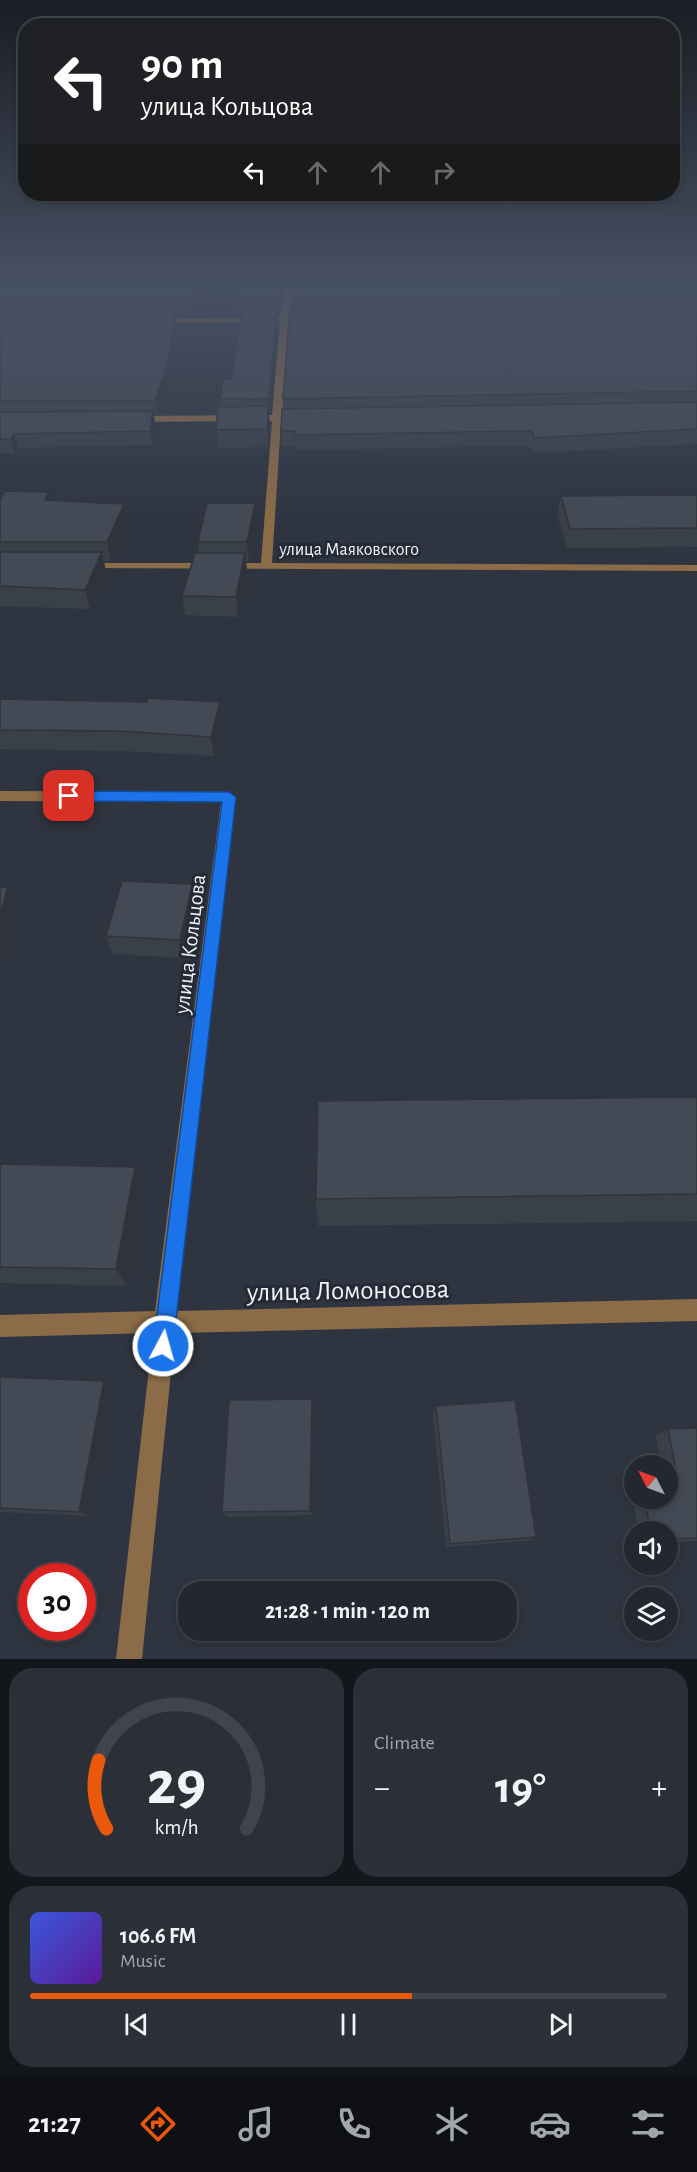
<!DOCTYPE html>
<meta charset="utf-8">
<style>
body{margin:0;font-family:"Alegreya Sans",sans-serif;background:#2b3038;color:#f1f3f6;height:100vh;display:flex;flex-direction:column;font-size:22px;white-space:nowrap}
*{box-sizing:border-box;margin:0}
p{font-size:20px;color:#a3a6ab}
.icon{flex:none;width:33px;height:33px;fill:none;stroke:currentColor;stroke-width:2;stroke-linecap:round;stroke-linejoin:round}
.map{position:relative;height:1659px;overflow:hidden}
.sheet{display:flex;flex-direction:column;gap:9px;padding:9px;background:#13161a;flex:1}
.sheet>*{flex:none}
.guide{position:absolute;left:18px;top:18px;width:662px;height:183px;border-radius:24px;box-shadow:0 3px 9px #0003,0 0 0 2px #40444c;background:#202124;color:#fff;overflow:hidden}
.needle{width:39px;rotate:312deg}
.buttons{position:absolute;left:624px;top:1455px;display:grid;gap:12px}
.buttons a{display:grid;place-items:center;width:54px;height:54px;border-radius:50%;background:#232830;box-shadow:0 3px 9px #0003,0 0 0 2px #40444c;font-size:30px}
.speed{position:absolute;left:18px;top:1563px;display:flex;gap:12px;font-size:30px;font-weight:700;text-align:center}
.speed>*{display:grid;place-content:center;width:78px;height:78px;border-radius:50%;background:#232830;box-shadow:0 3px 9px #0003,0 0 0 2px #40444c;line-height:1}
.speed .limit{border:9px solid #d22;background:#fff;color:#111}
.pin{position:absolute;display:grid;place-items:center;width:51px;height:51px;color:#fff;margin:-26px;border-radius:12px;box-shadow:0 3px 9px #0006}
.me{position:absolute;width:66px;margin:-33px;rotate:6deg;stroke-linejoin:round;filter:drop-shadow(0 0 4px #0008)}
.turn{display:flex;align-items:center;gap:21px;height:126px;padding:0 24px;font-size:27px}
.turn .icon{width:78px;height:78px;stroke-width:2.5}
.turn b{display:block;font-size:42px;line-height:51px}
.lanes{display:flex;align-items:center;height:57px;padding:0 24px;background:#0003;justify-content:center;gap:30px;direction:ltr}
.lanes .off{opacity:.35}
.big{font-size:45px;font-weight:700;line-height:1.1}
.sheet .card{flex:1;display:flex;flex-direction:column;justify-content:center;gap:9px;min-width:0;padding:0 21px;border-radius:24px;background:#2b3038}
.sheet .dial{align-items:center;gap:0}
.dial svg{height:156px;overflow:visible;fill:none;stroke:#40444c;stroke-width:7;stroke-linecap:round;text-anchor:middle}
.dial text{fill:#f1f3f6;stroke:none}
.song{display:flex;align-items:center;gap:18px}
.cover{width:72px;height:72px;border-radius:9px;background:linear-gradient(135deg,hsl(230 70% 55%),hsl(270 70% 35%))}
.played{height:6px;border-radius:3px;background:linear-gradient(90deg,#ea580c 60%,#40444c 60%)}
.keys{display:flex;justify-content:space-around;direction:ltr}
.heat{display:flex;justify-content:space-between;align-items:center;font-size:33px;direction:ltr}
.sheet .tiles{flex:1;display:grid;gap:9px;grid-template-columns:1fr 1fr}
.card:last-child{grid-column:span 2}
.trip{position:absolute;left:178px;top:1581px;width:339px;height:60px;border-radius:24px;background:#232830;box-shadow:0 3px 9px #0003,0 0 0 2px #40444c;font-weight:700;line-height:60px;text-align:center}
.menu{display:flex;height:96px;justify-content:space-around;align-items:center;background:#0e1013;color:#a3a6ab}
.menu .icon{width:42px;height:42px}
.menu .selected{color:#ea580c}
.menu b{font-size:27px;color:#f1f3f6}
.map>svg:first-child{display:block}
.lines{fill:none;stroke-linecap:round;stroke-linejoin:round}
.minor{fill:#8c6c48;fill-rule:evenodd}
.wall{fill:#3a4049}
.shaded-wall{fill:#2f343c}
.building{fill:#434a55;stroke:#2f343c;stroke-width:1.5}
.route{fill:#1a73e8;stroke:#114b97;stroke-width:1.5}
.labels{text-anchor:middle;stroke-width:6;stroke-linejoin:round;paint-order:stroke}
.far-street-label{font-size:18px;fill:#eff4fb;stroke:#252b36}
.street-label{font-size:22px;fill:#eff4fb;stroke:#252b36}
.near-street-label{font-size:27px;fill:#eff4fb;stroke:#252b36}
</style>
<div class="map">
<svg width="697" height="1659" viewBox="0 0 697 1659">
<rect width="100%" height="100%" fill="#2f3540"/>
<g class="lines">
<!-- minor -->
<g class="minor">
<path d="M286,287h8l-6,30h21l4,2 -4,2 -21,1 -6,93h18l5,3 -5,3h-19l-9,142 425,2v6l-614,-3v-4l4,-1h174l11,-142 -137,1 -5,-3 5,-3 137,-1 8,-93 -124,1 -4,-2 4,-2 124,-2z"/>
<path d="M0,791l229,1 7,5 -59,514 520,-12v22l-522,12 -33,326h-26l37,-326 -153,4v-22l155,-4 66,-509 -221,-1z"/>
</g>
</g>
<!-- wall -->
<g class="wall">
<path d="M0,287h199l-9,25 -14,1 1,11 -6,48 -14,42h-3l1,11 -3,20 -134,3 -3,5h-15z"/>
<path d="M237,287h48l-6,26h-2l1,9 -8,92h-1l1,10 -2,23 -50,1 -2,-18 5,-23 -1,-8 11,-20 10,-66h-5l-1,-14z"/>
<path d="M697,287v157l-165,9 -2,-7 -234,4v-4h-14l-1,-15 2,-22v-10l9,-90 -1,-10z"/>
<path d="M697,495v52l-130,1 -10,-33 4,-19z"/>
<path d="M0,500h50l74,4 4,18 -17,39h-7l2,11 -16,37 -90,-3z"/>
<path d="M255,503l1,19 -7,39h-3l1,11 -9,45 -53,-2 -3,-19 17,-43 -1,-11z"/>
<path d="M0,699l223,23 -9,34 -91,-5 -123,-2z"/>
<path d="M192,884l4,18 -11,56 -72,-4 -7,-18z"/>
<path d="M697,1097v124l-379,5 -2,-27z"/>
<path d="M0,1164l135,3 9,20 -17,99 -127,-3z"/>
<path d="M0,1377l104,4 9,9 -23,126 -90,-4z"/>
<path d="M312,1399l2,8 -2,108 -85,2 -5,-5z"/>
<path d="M436,1406l100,131 -7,4 -83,6 -13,-133z"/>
<path d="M697,1428v113l-29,1v-10h-29l-11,-55 6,-3v24h34v-32h-7l-5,-30 12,-7z"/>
</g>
<!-- shaded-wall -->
<g class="shaded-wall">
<path d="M193,287h6l-9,25 -1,-12z"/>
<path d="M282,287h3l-6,26 -1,-14z"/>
<path d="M277,309l1,13 -8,92 -1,-15z"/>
<path d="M175,311l2,13 -6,48 -14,42 -2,-13z"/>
<path d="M268,406l2,18 -2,23 -1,-18z"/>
<path d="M153,411l2,14 -3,20 -2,-14z"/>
<path d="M14,434l4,14 -3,5 -4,-14z"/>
<path d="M48,492l5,19 -8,-11z"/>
<path d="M255,503l1,19 -7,39 -2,-19z"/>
<path d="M124,504l4,18 -17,39 -4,-19z"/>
<path d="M102,552l4,20 -16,37 -5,-19z"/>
<path d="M245,553l2,19 -9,45 -2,-20z"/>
<path d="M220,702l3,20 -9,34 -3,-19z"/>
<path d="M192,884l4,18 -11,56 -5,-18z"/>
<path d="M8,887l9,18 -16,57 -1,-2v-45z"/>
<path d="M135,1167l9,20 -17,99 -11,-17z"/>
<path d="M104,1381l9,9 -23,126 -11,-4z"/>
<path d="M312,1399l2,8 -2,108 -2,-4z"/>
</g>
<!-- building -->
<g class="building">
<path d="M0,287h193l-4,13 -189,5z"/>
<path d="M237,287h45l-4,12h-43z"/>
<path d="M293,287h404v6l-406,6z"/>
<path d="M697,302v89l-414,8 7,-90z"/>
<path d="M242,309h35l-8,90h-49l3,-20h8z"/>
<path d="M175,311l-6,48 -14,42h-155v-87z"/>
<path d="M697,402v27l-163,9 -2,-7 -237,4 1,-4h-15l1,-22z"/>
<path d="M268,406l-1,23 -51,1 2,-23z"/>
<path d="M153,411l-3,20 -136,3 -3,5h-11v-27z"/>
<path d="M5,491l43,1 -3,8 79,4 -17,38h-107v-42z"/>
<path d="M697,495v33l-127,1 -9,-33z"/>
<path d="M207,503h48l-8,39h-49z"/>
<path d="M0,552h102l-17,38 -85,-4z"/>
<path d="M195,553h50l-9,44 -54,-1z"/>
<path d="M148,698l72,4 -9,35 -93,-6 -118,-1v-31l147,3z"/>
<path d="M122,881l70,3 -12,56 -74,-4z"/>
<path d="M0,887h8l-8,28z"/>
<path d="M697,1097v97l-381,5 2,-98z"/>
<path d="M0,1164l135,3 -19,102 -116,-2z"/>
<path d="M0,1377l104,4 -25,131 -79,-4z"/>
<path d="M312,1399l-2,112 -88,1 7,-112z"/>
<path d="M515,1400l21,137 -86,7 -14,-138z"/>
<path d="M697,1428v110l-29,1v-7h-17l-7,-34h24v-28h8l-8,-41z"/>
</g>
<!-- sky -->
<linearGradient id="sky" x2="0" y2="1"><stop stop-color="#1a1d23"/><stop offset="0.55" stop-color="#475164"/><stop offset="1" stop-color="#475164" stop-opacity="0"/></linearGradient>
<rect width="697" height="519" fill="url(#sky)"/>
<!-- route -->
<path class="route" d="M69,791l160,1 7,5 -63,549 -3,7 -7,3 -7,-3 -3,-7 69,-544 -153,-1 -7,-5z"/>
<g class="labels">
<!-- far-street labels -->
<g class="far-street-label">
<text x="349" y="555">улица Маяковского</text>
</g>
<!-- street labels -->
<g class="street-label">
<text transform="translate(189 944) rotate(-83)" y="8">улица Кольцова</text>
</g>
<!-- near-street labels -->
<g class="near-street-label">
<text transform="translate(348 1290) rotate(-1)" y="9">улица Ломоносова</text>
</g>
</g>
</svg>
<div class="buttons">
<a><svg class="needle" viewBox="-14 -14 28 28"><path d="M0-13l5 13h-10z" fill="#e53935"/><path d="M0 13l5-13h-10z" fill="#a3a6ab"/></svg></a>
<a><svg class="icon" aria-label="sound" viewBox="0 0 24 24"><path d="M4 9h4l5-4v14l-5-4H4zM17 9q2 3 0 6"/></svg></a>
<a><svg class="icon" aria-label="layers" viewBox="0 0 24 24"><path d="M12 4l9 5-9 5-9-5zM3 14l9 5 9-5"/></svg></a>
</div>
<div class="speed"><div class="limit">30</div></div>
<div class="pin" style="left:69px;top:796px;background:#d93025"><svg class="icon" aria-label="arrive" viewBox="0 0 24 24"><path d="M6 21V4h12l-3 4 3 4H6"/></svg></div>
<svg class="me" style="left:163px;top:1346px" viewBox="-20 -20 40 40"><circle r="17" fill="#1a73e8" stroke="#fff" stroke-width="3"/><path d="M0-11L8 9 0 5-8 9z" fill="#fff"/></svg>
<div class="trip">21:28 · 1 min · 120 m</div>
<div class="guide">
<div class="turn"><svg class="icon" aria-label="left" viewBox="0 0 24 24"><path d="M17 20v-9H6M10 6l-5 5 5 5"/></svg><div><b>90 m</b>улица Кольцова</div></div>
<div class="lanes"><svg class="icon" aria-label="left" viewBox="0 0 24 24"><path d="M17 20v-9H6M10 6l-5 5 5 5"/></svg><svg class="icon off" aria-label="ahead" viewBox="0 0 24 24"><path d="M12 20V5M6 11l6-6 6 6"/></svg><svg class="icon off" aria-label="ahead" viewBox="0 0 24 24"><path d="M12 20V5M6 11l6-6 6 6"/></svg><svg class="icon off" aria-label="right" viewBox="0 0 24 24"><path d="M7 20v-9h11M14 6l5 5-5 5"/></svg></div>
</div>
</div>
<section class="sheet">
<div class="tiles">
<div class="card dial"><svg viewBox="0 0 100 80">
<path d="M14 69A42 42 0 1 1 86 69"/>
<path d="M14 69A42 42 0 0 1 10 34" stroke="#ea580c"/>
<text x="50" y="56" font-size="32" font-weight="700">29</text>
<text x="50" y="72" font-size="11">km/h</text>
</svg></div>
<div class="card"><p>Climate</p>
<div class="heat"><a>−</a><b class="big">19°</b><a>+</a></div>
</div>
<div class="card">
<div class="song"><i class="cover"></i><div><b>106.6 FM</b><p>Music</p></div></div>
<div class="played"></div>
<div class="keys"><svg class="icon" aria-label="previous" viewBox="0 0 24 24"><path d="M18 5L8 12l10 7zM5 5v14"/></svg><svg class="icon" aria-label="pause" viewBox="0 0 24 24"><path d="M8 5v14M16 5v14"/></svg><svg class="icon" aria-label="next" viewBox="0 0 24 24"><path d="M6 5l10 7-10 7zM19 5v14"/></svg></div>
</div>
</div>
</section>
<nav class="menu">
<b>21:27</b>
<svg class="icon selected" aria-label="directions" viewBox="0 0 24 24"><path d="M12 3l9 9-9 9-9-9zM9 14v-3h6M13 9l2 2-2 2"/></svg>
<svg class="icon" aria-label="music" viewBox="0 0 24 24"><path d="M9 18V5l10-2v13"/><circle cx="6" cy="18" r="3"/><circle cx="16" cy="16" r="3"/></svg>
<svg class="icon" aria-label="phone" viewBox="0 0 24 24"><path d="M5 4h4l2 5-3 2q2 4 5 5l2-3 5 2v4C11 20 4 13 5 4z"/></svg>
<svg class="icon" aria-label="climate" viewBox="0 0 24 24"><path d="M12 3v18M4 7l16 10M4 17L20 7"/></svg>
<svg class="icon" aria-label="car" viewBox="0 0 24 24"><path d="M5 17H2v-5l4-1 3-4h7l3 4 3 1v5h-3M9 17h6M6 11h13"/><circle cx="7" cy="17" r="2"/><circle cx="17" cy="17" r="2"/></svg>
<svg class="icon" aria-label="filters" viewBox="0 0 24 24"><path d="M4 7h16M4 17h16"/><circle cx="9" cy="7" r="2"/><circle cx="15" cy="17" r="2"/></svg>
</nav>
